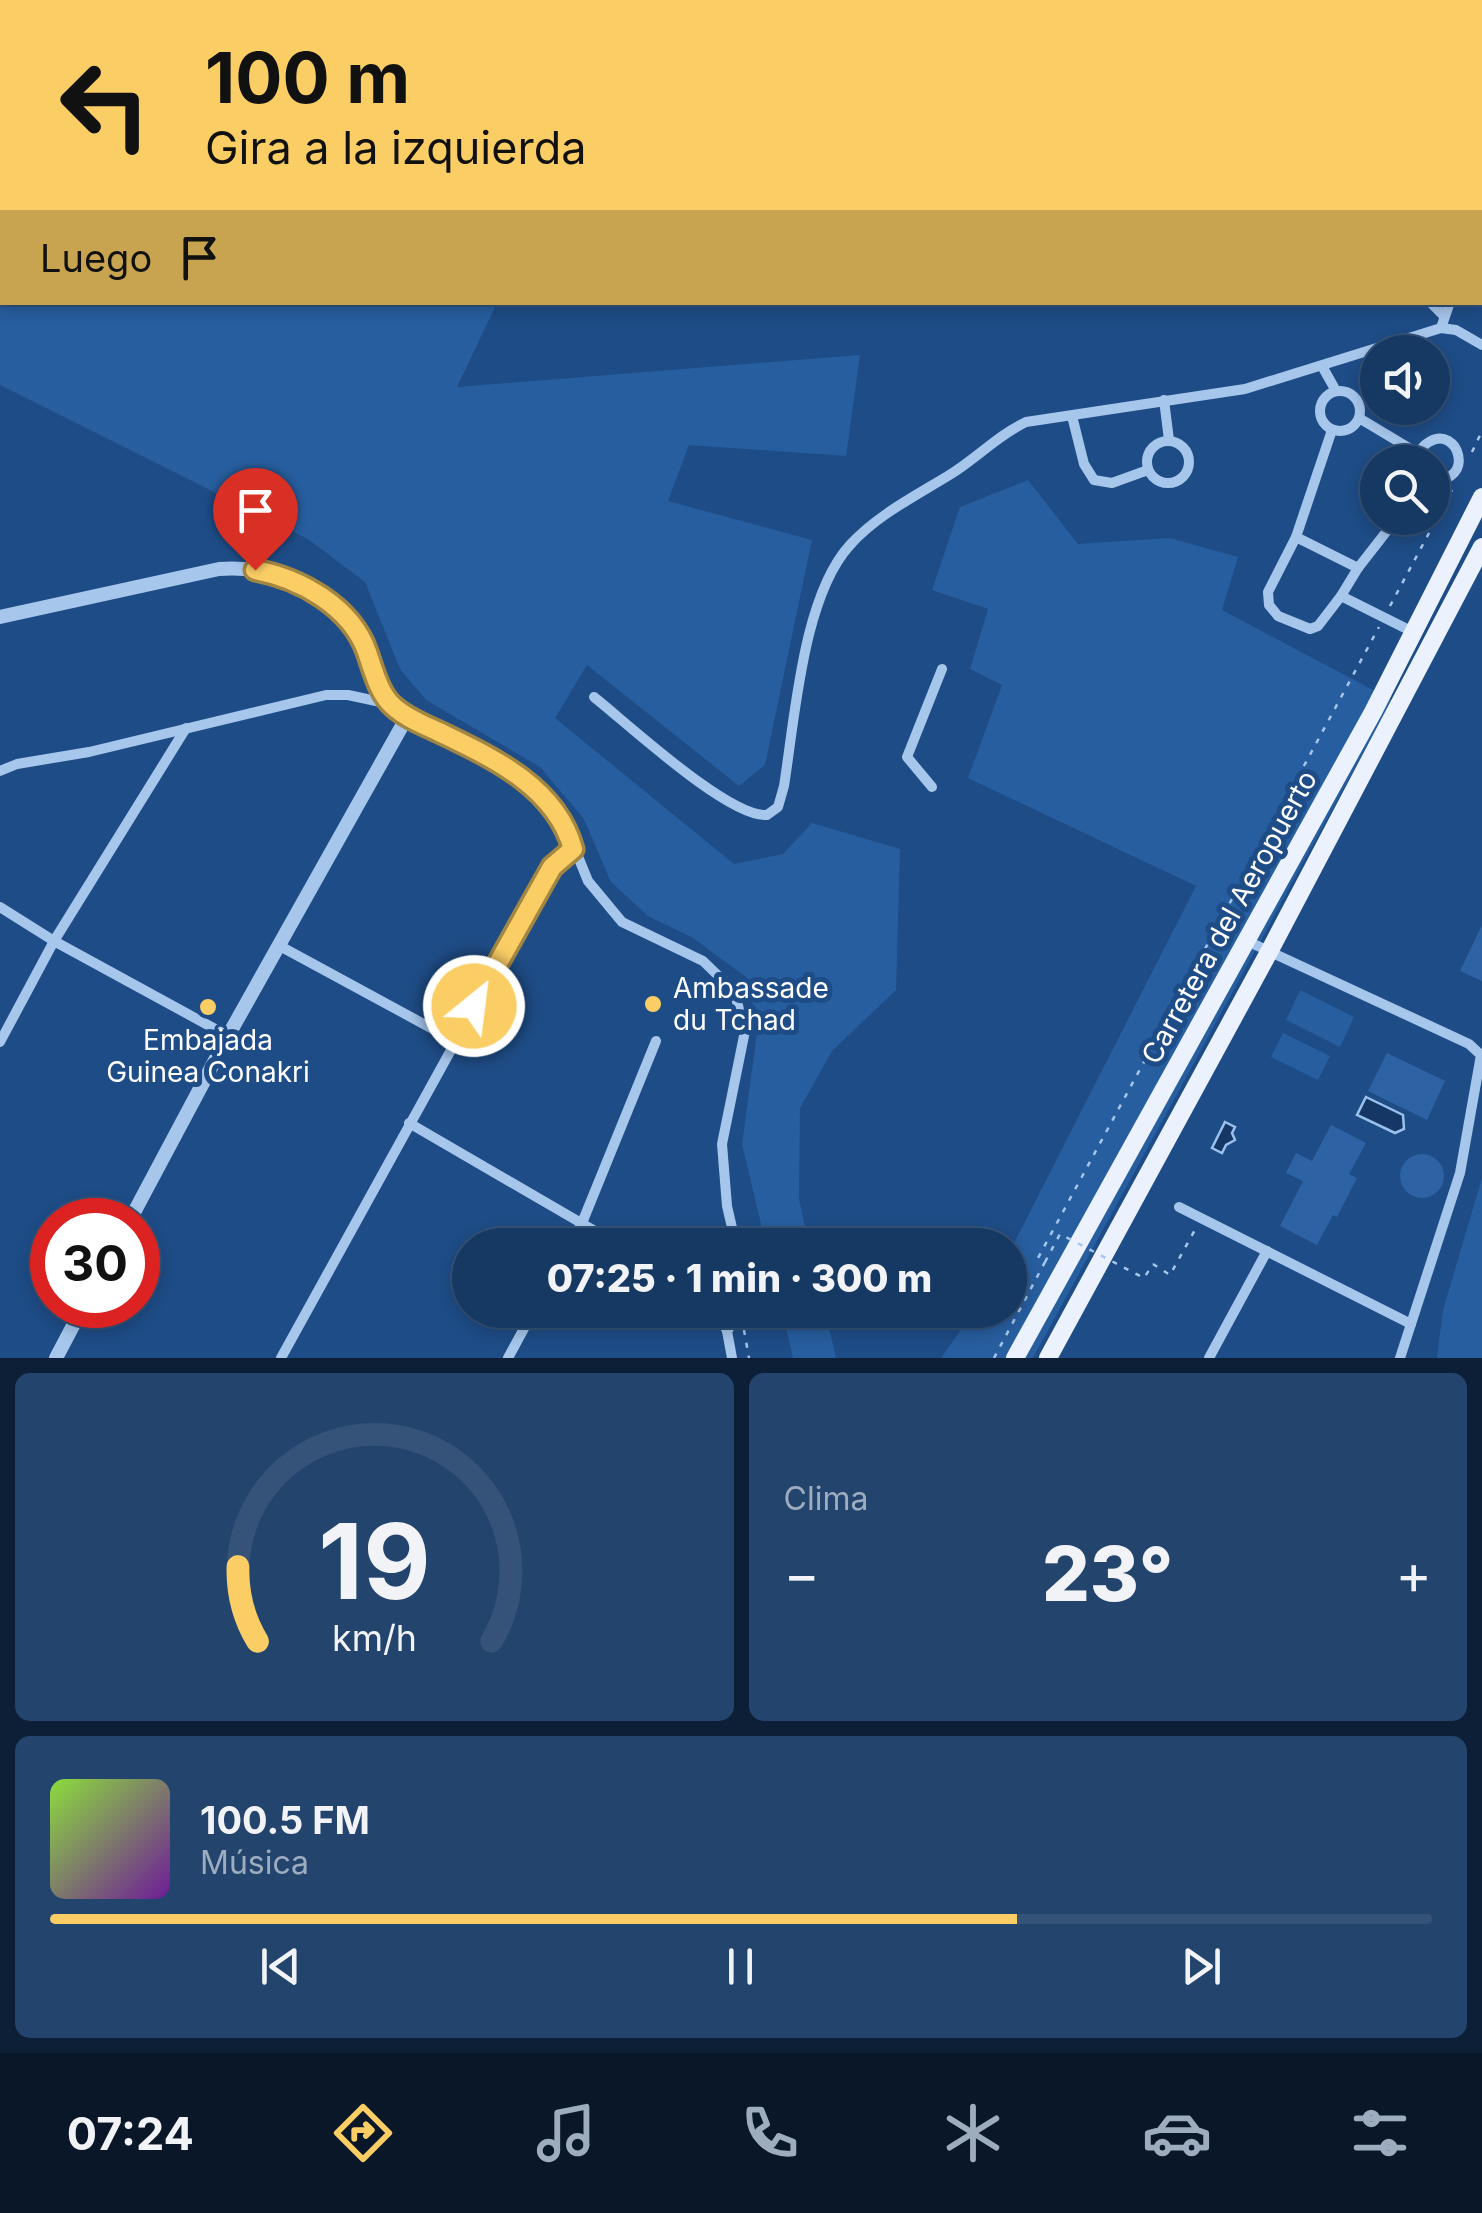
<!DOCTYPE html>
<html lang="es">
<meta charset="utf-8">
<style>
body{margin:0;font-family:Inter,sans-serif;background:#23446d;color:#f1f3f6;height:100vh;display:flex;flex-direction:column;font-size:38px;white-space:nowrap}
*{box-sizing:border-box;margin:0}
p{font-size:32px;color:#9eacbf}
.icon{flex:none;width:55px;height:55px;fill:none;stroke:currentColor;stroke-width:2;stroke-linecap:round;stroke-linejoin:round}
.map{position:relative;height:1358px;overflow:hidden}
.sheet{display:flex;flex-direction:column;gap:15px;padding:15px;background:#0c1f37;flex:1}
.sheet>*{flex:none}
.hud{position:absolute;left:0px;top:0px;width:1482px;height:305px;box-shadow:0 5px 15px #0003,0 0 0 2px #355378;background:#face65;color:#111;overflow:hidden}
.fabs{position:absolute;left:1360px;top:335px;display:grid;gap:20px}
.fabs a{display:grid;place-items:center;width:90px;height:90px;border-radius:50%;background:#163964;box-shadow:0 5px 15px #0003,0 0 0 2px #355378;font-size:50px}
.speed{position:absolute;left:30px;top:1198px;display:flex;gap:20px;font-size:50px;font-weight:700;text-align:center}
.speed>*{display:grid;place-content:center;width:130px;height:130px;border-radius:50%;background:#163964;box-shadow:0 5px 15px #0003,0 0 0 2px #355378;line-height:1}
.speed .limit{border:15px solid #d22;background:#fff;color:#111}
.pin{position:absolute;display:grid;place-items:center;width:85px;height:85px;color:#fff;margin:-102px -42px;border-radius:50% 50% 50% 0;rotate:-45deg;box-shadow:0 0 10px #0007}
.pin .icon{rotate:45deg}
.me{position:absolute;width:110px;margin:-55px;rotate:29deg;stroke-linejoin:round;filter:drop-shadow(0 0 8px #0008)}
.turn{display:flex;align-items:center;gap:35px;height:210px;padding:0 40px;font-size:45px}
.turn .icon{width:130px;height:130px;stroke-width:2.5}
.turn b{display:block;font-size:70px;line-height:85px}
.then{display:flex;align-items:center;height:95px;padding:0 40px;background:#0003;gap:20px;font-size:38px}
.big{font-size:75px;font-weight:800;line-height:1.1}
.sheet .tile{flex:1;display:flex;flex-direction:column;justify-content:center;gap:15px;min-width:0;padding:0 35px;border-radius:15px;background:#23446d}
.sheet .dial{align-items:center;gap:0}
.dial svg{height:260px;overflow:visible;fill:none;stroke:#355378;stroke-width:7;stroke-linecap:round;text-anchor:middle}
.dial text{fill:#f1f3f6;stroke:none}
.song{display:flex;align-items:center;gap:30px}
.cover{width:120px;height:120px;border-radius:15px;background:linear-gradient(135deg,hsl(90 70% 55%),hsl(280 70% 35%))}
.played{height:10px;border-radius:5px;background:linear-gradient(90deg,#face65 70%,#355378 70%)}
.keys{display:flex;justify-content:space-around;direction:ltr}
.heat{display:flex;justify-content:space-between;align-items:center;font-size:55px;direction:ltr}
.sheet .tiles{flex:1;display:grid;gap:15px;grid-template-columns:1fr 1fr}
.tile:last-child{grid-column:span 2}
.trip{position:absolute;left:452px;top:1228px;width:575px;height:100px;border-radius:50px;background:#163964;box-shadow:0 5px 15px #0003,0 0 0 2px #355378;font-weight:800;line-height:100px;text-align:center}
.dock{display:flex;height:160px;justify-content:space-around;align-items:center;background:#091728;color:#9eacbf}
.dock .icon{width:70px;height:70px}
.dock .active{color:#face65}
.dock b{font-size:45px;color:#f1f3f6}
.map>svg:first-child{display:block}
.green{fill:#275e9f}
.water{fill:#143765;stroke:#9ac0ec;stroke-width:2.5}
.building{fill:#2d63a4}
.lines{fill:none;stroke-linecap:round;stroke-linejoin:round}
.path{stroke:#a6c6eb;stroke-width:2.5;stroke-dasharray:5 8;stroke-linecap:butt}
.minor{stroke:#a6c6eb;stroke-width:10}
.tertiary{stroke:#a6c6eb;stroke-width:14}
.primary{stroke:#ebf2fe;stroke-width:18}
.path-bridge{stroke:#a6c6eb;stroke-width:2.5;stroke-dasharray:5 8;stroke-linecap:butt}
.route-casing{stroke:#a28642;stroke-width:25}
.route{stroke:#face65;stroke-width:18}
.poi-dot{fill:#face65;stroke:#1e4c86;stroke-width:4}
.labels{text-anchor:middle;stroke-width:10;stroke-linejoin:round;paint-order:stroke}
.street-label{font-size:28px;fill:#fff;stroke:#1e4c86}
.poi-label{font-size:28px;fill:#fff;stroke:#1e4c86;text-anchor:start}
</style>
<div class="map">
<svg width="1482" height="1358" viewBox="0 0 1482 1358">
<rect width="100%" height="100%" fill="#1e4c86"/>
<!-- green -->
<g class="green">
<path d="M0,0h645l-643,2v300l495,1 -40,84 403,-32 -14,101 -157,-11 -21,56 144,39 -47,225 -26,21 -152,-121 -32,53 179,146 49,-10 29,-31 88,26 -4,141 -64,61 -32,57 -1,91 10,46h-43l-24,-101 16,-118 -12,-49 -53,-39 -45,-22 -37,-34 -27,-63 -44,-52 -114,-67 -26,-31 -35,-87 -57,-43 -308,-154z"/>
<path d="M1028,480l50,64 92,-6 68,19 -16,53 170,90 -359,658h-92l34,-48h35v-59l186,-365 -228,-108 34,-93 -32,-16 18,-60 -56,-19 28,-83z"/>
<path d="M1300,990l54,27 -14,30 -54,-27z"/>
<path d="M1283,1033l47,23 -12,24 -47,-23z"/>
<path d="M1482,1178v180h-45l6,-48z"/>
<path d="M782,1310h43l11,48h-43z"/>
</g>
<!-- water -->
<g class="water">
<path d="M1366,1097l37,18 1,14 -9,4 -38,-18z"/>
<path d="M1225,1122l10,5 -3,6 3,7 -9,5 -4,8 -10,-5z"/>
</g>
<!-- building -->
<g class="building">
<path d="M1482,925v56l-22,-10z"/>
<path d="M1387,1053l58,28 -18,39 -59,-29z"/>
<path d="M1331,1125l35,18 -17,31 8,4 -20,39 -4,-2 -16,30 -37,-19 23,-45 -17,-8 10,-20 16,8z"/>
<circle cx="1422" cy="1176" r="22"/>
</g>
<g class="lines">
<!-- path -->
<g class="path">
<path d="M909,2l1,-2"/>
<path d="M1472,452l10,-21"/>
<path d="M1390,606l62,-116"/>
<path d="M1153,1264l17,11 26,-47"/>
<path d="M744,1330l5,28"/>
<path d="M994,1358l51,-96 -7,-4 341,-631"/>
</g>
<!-- minor -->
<g class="minor">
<path d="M860,0l23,2"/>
<path d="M706,2l1,-2"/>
<path d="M1067,2l1,-2"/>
<path d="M1303,2v-2"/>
<path d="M1480,101l2,-3"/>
<path d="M1480,149l2,2"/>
<path d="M1480,193l2,1"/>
<path d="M1480,236l2,-5"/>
<path d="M1430,302l14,14"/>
<path d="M1441,328l9,-26"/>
<path d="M1322,366l14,25"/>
<circle cx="1340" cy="411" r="20"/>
<path d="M1164,400l5,40"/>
<path d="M1072,416l12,48 10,16 18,3 36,-13"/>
<path d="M1359,418l60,36"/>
<path d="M1332,430l-36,107 -28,55 1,13 9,11 32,13 8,-3 23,-30 72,36"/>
<circle cx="1168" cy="462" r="21"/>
<path d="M1418,462c1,-8 2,-15 11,-20 30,-18 47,42 3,37"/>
<path d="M1296,537l62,31"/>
<path d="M1341,596l17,-28 39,-50"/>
<path d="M594,697c34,27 135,121 173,118l11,-8 6,-21c11,-69 19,-190 66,-241 27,-30 67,-50 101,-71 26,-16 47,-39 75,-52l219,-33 196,-61 15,2 26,15"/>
<path d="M407,717l67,32 66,44 28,39 20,49 34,41 81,39 31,30 11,40 -23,113 5,62 9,39"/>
<path d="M0,771l17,-7 72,-12 237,-57h22l42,9"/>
<path d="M932,787l-25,-30 35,-88"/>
<path d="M0,907l54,34 174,95"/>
<path d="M1247,941l222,103 12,11 -21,118 -49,151"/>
<path d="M278,945l177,96"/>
<path d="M0,1042l54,-101 132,-213"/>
<path d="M409,1123l210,122"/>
<path d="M1179,1207l232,117 -11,34"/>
<path d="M570,1245l12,-22 74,-182"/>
<path d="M717,1310l10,21 5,27"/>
<path d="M727,1331l15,-21"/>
<path d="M281,1358l271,-491 21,-18"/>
<path d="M508,1358l26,-48"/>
<path d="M1209,1358l58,-107"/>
</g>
<!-- tertiary -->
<g class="tertiary">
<path d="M0,617l219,-48c53,-4 115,19 141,69 17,31 16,56 47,79l-179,319 -98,184"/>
<path d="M56,1358l28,-53"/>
</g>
<!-- primary -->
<g class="primary">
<path d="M1015,1358l358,-646 109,-215"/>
<path d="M1048,1358l221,-406 213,-405"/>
</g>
<!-- path-bridge -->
<path class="path-bridge" d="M1045,1262l15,-28 84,44 9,-14"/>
</g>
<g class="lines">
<defs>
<path id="route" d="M255,570c44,8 96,36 112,82 6,17 12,42 26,54 13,12 31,19 46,26 54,26 117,55 134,117l-21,18 -78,139"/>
</defs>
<!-- route casing -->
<use href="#route" class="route-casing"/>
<!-- route -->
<use href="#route" class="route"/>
</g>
<!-- markers -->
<g class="poi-dot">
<circle cx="653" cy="1004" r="10"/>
<circle cx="208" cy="1007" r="10"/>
</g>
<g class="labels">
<!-- street labels -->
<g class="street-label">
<text transform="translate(1229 917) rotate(-61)" y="10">Carretera del Aeropuerto</text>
</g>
<!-- poi labels -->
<g class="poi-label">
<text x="673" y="998">Ambassade<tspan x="673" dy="32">du Tchad</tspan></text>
<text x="208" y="1050" text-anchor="middle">Embajada<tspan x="208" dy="32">Guinea Conakri</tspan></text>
</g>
</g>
</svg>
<div class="fabs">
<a><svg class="icon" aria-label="sound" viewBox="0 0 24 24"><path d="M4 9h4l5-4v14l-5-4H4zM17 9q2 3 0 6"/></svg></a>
<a><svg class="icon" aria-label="search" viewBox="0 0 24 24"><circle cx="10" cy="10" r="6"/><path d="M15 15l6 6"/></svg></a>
</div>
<div class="speed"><div class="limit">30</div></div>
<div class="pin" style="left:255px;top:570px;background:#d93025"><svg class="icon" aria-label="arrive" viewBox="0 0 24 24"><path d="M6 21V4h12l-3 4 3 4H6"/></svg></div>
<svg class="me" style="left:474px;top:1006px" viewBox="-20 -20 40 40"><circle r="17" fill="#face65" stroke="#fff" stroke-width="3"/><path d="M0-11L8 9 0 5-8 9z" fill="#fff"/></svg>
<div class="trip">07:25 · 1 min · 300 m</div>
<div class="hud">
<div class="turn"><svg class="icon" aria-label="left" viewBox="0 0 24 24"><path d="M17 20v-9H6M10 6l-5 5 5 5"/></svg><div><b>100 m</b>Gira a la izquierda</div></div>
<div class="then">Luego<svg class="icon" aria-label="arrive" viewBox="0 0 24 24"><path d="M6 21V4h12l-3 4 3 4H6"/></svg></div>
</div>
</div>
<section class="sheet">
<div class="tiles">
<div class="tile dial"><svg viewBox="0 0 100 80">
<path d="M14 69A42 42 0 1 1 86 69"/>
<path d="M14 69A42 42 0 0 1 8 46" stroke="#face65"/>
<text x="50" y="56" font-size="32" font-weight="700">19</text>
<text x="50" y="72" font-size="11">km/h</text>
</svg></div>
<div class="tile"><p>Clima</p>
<div class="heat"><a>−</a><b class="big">23°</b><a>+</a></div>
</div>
<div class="tile">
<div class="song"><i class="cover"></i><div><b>100.5 FM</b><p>Música</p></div></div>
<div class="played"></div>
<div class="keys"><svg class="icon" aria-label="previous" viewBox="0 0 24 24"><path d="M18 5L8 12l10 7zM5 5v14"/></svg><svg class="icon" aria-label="pause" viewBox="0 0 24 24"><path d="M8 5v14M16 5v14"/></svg><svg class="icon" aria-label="next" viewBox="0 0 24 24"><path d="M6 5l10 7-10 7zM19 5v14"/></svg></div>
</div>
</div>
</section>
<nav class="dock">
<b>07:24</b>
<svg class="icon active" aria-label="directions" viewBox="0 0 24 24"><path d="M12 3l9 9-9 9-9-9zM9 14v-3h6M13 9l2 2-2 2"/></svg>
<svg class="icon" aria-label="music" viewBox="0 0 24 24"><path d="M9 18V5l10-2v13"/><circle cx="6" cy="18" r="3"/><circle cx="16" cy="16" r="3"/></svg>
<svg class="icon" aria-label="phone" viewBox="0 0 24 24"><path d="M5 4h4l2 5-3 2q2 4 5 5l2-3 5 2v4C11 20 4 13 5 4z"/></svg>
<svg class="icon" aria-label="climate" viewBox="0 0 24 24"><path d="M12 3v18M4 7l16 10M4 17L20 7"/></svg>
<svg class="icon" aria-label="car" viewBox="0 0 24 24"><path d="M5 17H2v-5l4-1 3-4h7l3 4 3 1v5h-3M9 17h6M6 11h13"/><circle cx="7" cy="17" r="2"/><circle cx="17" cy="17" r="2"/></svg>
<svg class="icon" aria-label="filters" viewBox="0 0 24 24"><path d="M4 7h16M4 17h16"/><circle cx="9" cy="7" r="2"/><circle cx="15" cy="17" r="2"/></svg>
</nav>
